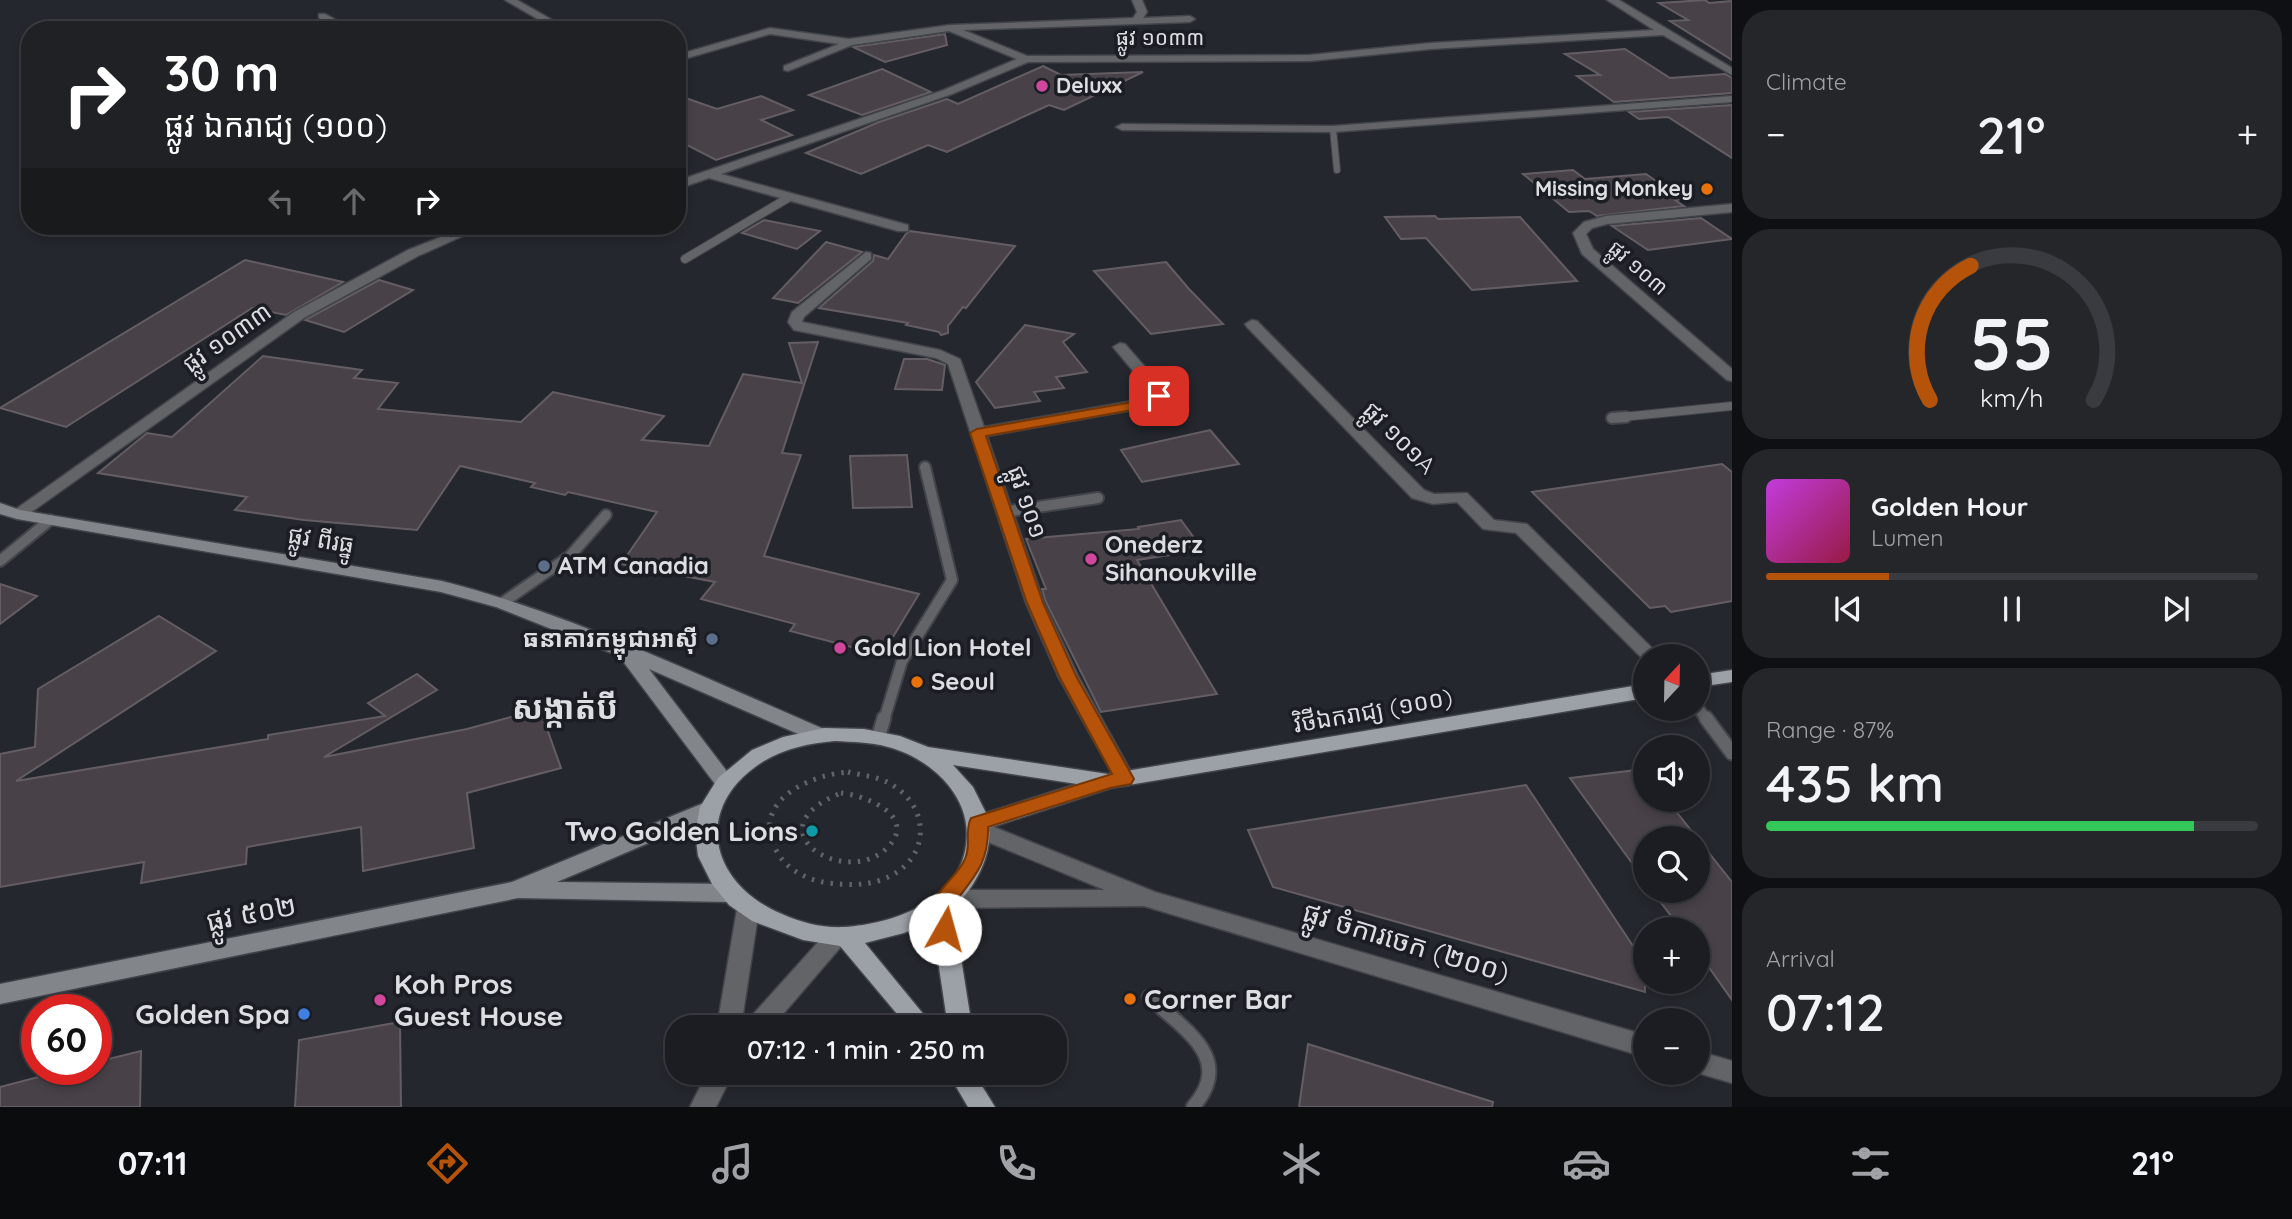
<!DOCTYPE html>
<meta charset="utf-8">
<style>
body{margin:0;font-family:Quicksand,"Noto Sans Khmer",sans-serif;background:#24262a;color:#f1f3f6;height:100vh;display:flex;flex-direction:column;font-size:26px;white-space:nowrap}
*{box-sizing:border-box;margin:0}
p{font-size:23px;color:#a0a2a5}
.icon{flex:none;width:38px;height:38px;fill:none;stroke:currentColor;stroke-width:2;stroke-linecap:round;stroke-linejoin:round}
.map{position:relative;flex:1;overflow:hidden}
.drawer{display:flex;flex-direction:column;gap:10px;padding:10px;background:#0f1013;width:560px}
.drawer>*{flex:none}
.top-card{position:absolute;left:21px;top:21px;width:665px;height:214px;border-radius:28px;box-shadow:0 4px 10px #0003,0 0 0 2px #393b40;background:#202124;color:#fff;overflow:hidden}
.needle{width:46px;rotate:22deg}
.controls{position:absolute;left:1633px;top:644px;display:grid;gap:14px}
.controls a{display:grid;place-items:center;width:77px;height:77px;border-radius:50%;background:#1b1d22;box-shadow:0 4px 10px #0003,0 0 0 2px #393b40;font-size:35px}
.speed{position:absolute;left:21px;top:994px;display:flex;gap:14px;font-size:35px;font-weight:700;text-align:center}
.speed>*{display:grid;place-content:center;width:91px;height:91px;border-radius:50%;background:#1b1d22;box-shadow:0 4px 10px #0003,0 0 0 2px #393b40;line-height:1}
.speed .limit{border:10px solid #d22;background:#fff;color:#111}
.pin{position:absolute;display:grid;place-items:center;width:60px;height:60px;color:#fff;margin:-30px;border-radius:14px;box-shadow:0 4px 10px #0006}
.me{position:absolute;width:77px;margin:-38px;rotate:7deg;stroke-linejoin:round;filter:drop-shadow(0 0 5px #0008)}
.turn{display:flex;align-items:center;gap:24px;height:147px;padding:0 28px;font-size:32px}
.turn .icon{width:91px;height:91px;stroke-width:2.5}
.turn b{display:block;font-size:49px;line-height:60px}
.lanes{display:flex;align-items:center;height:66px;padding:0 28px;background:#0003;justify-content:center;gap:35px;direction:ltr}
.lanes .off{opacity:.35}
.big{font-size:52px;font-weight:600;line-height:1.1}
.drawer .tile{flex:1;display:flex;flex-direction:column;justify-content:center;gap:10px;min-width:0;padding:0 24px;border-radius:28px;background:#24262a}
.drawer .dial{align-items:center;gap:0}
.dial svg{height:182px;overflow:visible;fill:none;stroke:#393b40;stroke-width:7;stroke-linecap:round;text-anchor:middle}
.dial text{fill:#f1f3f6;stroke:none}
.song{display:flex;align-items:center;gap:21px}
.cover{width:84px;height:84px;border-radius:10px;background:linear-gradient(135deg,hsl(290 70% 55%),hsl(340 70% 35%))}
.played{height:7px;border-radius:4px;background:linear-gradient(90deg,#b45309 25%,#393b40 25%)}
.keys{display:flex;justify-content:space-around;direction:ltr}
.heat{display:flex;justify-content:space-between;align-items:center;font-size:38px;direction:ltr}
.charge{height:10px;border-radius:5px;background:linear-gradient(90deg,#34c759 87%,#393b40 0)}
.trip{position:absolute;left:665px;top:1015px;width:402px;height:70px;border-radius:28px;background:#1b1d22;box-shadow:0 4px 10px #0003,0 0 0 2px #393b40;font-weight:600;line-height:70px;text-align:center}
.tabs{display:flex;height:112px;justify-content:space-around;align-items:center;background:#0b0c0e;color:#a0a2a5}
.tabs .icon{width:49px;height:49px}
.tabs .active{color:#b45309}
.tabs b{font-size:32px;color:#f1f3f6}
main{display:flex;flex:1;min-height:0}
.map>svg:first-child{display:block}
.building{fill:#484248;stroke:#645e64;stroke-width:2}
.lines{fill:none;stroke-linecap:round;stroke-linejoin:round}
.lane-far3-casing{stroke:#41444a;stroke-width:8}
.lane-far2-casing{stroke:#41444a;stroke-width:10}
.lane-far1-casing{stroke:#41444a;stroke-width:14}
.lane-casing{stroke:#41444a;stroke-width:17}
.street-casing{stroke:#41444a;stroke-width:3}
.secondary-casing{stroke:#41444a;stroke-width:3}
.primary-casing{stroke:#41444a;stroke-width:3}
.path{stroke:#606368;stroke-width:5;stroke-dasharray:2.5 7;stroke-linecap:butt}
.lane-far3{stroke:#626467;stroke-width:6}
.lane-far2{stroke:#626467;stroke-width:8}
.lane-far1{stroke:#626467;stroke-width:10}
.lane{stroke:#626467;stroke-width:13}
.street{fill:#626467;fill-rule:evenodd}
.secondary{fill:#82868b;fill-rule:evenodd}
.primary{fill:#9ca1a7;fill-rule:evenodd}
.route{fill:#b45309;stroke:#753606;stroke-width:2}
.hotel-dot{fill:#d1479c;stroke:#1b1d24;stroke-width:2.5}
.food-dot{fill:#e8710a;stroke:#1b1d24;stroke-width:2.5}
.service-dot{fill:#5c6f8a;stroke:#1b1d24;stroke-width:2.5}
.culture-dot{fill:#0f9aa8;stroke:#1b1d24;stroke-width:2.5}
.shop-dot{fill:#3f7fe0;stroke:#1b1d24;stroke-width:2.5}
.labels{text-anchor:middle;stroke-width:7;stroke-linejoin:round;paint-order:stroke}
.far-street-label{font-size:21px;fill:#dcdee2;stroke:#1b1d24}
.far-poi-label{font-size:21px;font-weight:bold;fill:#dcdee2;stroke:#1b1d24;text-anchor:start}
.street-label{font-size:24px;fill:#dcdee2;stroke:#1b1d24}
.poi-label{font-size:24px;font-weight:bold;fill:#dcdee2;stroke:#1b1d24;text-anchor:start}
.near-poi-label{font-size:28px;font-weight:bold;fill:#dcdee2;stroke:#1b1d24;text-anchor:end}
.near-street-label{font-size:28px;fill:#dcdee2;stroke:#1b1d24}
.district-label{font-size:32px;font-weight:bold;fill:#dcdee2;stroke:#1b1d24}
</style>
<main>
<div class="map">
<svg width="1732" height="1107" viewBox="0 0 1732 1107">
<rect width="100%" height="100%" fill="#24272d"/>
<!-- building -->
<g class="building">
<path d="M1705,0l4,3 23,-2v59l-62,-39 18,-1 -29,-17z"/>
<path d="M945,34l2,11 -62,17 -32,-15z"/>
<path d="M1625,49l45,29 55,-4 7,4v15l-118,9 -37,-26 23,-1 -35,-21z"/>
<path d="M1043,66l18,9 82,-3 -79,38 -15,-5 -102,47 -19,-7 -67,29 -55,-21 73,-31 68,-23 11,5z"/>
<path d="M882,69l49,23 -69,23 -53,-20z"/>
<path d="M677,95l40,14 44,-13 32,14 -32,10 31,15 -76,25 -39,-20z"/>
<path d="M1732,105v53l-64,-41 -29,2 -10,-7z"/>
<path d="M1573,170l12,9 61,-5 36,25 -7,1 9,6 -87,10 -8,-5 -20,1 -46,-38z"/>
<path d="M1435,216l3,3 82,-2 57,64 -105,9 -46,-52 -25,1 -16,-22z"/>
<path d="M1701,218l31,21 -84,11 -36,-24z"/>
<path d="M764,220l56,11 -23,18 -55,-16z"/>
<path d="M910,231l105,15 -49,62 -3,-1 -15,19v7l-7,2 -2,-3 -33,-7 2,-2 -89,-15 54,-47 1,-6 14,4 18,-25z"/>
<path d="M826,242l36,10 -64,51 -25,-5z"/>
<path d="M245,260l98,22 -57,33 -34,-7 -186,119 -66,-19z"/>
<path d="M1166,262l23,27 34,35 -72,10 -57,-63z"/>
<path d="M379,280l34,10 -69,42 -39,-12z"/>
<path d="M1025,325l49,9 -11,8 24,30 -31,5 8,11 -30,4 6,9 -45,7 -19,-26z"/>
<path d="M818,342l-36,111 19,2 -37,101 155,38 -37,61 -92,-24 5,-7 -94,-25 14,-17 -94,-18 36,-52 -89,-20 -3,3 -34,-8 4,-4 -75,-17 -43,64 -113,-10 -69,-10 12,-13 -149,-24 49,-40 25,4 91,-81 99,14 -8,8 44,5 -20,26 143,13 32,-30 111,24 -22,24 67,6 34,-72 59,9 -13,-40z"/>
<path d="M904,359h23l18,6 -3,25 -47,-1z"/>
<path d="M1210,430l29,34 -97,18 -21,-32z"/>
<path d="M907,455l5,52 -59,1 -3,-52z"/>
<path d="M1722,464l10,8v129l-61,11 -6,-6 -15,2 -118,-116z"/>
<path d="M1181,520l22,30 -66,10 80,134 -116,18 -55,-110 -4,-13h4l-20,-50 113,-10 -1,-2z"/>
<path d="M0,584l37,12 -37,28z"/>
<path d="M159,616l57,35 -200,130 252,-42v-4l117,-19 -17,-13 49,-29 20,16 -113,67 143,-28 73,-20 21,59 -94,25 7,55 -111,23 -2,-44 -114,20 -1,17 -105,19 3,-21 -144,25v-133l35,-7 3,-58z"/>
<path d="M1645,769v31h22l65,82v118l-34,-48v-23h-17l-29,-38h46v-53h-53v43l-75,-103z"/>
<path d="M1526,785l119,179v28l-372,-105 -25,-57z"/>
<path d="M400,1022l1,85h-106l4,-67z"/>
<path d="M1308,1044l185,58 -1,5h-193z"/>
<path d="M141,1051l-1,56h-140v-20l69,-18h27v-7z"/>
</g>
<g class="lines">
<defs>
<path id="lane-far3" d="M1333,129l4,41"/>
<g id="lane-far2">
<path d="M685,259l103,-61"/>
<path d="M1612,418l120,-12"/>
</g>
<g id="lane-far1">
<path d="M1612,418l14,-1"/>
<path d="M1004,512l94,-14"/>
<path d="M0,561l50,-41"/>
<path d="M502,603l68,-47 36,-41"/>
<path d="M1698,708l9,12"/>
<path d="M884,720l18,-59 50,-81 -27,-113"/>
</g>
<g id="lane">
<path d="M1706,718l26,35"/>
<path d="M878,738l6,-20"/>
<path d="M1149,997c34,32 87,61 44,110"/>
</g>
<g id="street">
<path d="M505,0h12l37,21 -18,9h-14l19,-9z"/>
<path d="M1132,0h10l5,12 -4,6 47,-2 5,3 -5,3 -227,8 64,26 283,-1 121,-12 223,-13 -47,-30h12l113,68v7l-69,-40 -232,14 -121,12 -282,1 -76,32 -231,80 187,51v6h-10l-189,-53 -32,11v-8l267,-91 73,-31 -68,-28 -97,14 -64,26 -4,-1v-4l55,-22 -69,-10 -93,27v-6l93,-27 79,11 101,-14 183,-7 4,-6z"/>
<path d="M319,14h6l30,16h-13l-23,-12z"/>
<path d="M1732,96v6l-399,30 -211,-2 -6,-3 6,-3 211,2z"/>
<path d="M1732,204v8l-125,12 -15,4 -6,6 7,15 139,120v12l-5,-1 -145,-126 -9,-21 11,-11 22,-6z"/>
<path d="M469,226h16l-67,30 -114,62 -281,200 -6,1 -8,-5 285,-202 114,-62z"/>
<path d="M866,252l5,1v6l-67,58 -2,5 138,28 20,9 24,68 166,-29v-7l-37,-44 7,-4 5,1 40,46 2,6 -7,9 -173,31 57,167 34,73 57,103 -3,5 -7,2 -7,-2 -60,-108 -32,-73 -78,-239 -12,-6 -142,-28 -6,-8 4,-10z"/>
<path d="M1252,320l5,1 167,169 10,4 33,-1 27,27 33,4 133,132h-15l-1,4 -128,-127 -33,-4 -26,-27 -24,2 -21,-6 -165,-171 -2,-3z"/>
<path d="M979,821l176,71 490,143v22l-501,-151 -197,2 -8,-3 -3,-6 3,-6 8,-3h158l-134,-55 -3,-6 3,-6z"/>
<path d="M748,900l8,3 3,6 -18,118h-24l20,-118 3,-6z"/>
<path d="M837,927l8,3 4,6 -4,6 -73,85h-27l3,-7 81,-90z"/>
<path d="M1698,1051l34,10v22l-34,-10z"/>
<path d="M707,1073h26l-17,34h-26z"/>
</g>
<g id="secondary">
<path d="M0,503l20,7 422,71c133,34 258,95 384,149l3,5 -3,5h-14l-163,-71 83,109 3,5 -3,5 -7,2 -7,-2 -99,-132 -123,-49 -55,-15 -424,-73 -17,-5z"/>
<path d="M711,800l8,3 3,5 -3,5 -162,69 172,2 8,3 3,6 -3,6 -8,3 -211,-4 -518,106v-20l512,-102z"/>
</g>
<g id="primary">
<path d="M1732,670v12l-34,5v-12z"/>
<path d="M1645,684v14l-534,90 -122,40c3,29 -15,61 -36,80l19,119h-24l-16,-106 -28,12 -39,10 69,84h-26l-68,-81 -37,-6 -51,-19 -23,-16 -17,-21 -14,-28 -3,-24 5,-25 18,-29 34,-28 31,-13 41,-9 40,1 36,7 28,11 180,27zM835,741c17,1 36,1 53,6 23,6 46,20 61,39 14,18 20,37 17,59 -7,56 -73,79 -122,82 -21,1 -42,-4 -62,-13 -73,-30 -91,-108 -18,-153 22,-13 46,-18 71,-20zM953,765l124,19 -91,29 -13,-26z"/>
<path d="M948,1073h26l21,34h-27z"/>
</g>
</defs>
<!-- lane-far3 casing -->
<use href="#lane-far3" class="lane-far3-casing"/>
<!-- lane-far2 casing -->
<use href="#lane-far2" class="lane-far2-casing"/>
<!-- lane-far1 casing -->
<use href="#lane-far1" class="lane-far1-casing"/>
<!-- lane casing -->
<use href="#lane" class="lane-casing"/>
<!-- street casing -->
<use href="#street" class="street-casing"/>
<!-- secondary casing -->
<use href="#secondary" class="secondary-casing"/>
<!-- primary casing -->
<use href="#primary" class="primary-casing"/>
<!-- path -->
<g class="path">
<path d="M848,772c13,3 30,5 41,11 45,25 41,80 -8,97 -18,6 -34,5 -53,3 -19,-3 -38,-11 -49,-28 -33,-51 28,-80 69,-83z"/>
<path d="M841,793c24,2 77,23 47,54 -41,43 -140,-17 -47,-54z"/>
</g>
<!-- lane-far3 -->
<use href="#lane-far3" class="lane-far3"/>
<!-- lane-far2 -->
<use href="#lane-far2" class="lane-far2"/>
<!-- lane-far1 -->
<use href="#lane-far1" class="lane-far1"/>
<!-- lane -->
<use href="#lane" class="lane"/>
<!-- street -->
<use href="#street" class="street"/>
<!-- secondary -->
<use href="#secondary" class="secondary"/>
<!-- primary -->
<use href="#primary" class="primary"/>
</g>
<!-- route -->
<path class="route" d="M1159,392l7,4 -6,9 -174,31 57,167 33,73 58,103 -3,5 -21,4 -122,39c1,37 -15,51 -36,79l3,23 -3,6 -7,3 -8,-3 -6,-30c8,-17 25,-28 33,-44 8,-14 0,-30 7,-43l141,-44 -53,-98 -32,-73 -57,-170 7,-4 173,-30 4,-6z"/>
<!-- markers -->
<g class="hotel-dot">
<circle cx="1042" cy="86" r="7"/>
<circle cx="1091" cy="559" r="7"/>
<circle cx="840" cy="648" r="7"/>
<circle cx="380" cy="1000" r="7"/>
</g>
<g class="food-dot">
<circle cx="1707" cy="189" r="7"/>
<circle cx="917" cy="682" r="7"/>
<circle cx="1130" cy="999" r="7"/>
</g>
<g class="service-dot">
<circle cx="544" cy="566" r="7"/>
<circle cx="712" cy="639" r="7"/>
</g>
<circle class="culture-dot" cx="812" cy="831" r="7"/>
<circle class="shop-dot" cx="304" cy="1014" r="7"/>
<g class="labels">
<!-- far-street labels -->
<g class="far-street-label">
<text x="1160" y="45">ផ្លូវ ១០៣៣</text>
<text transform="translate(1638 268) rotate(41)" y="7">ផ្លូវ ១០៣</text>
</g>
<!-- far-poi labels -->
<g class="far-poi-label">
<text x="1056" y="93">Deluxx</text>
<text x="1693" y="196" text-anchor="end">Missing Monkey</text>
</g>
<!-- street labels -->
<g class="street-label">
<text transform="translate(227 338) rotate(-35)" y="8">ផ្លូវ ១០៣៣</text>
<text transform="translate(1399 438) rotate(45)" y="8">ផ្លូវ ១០១A</text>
<text transform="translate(1027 502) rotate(71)" y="8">ផ្លូវ ១០១</text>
<text transform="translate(321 540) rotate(9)" y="8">ផ្លូវ ពីរធ្នូ</text>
<text transform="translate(1373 711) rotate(-10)" y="8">វិថីឯករាជ្យ (១០០)</text>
</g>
<!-- poi labels -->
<g class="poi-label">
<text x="1105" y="553">Onederz<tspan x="1105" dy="28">Sihanoukville</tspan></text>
<text x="558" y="574">ATM Canadia</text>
<text x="698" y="647" text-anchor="end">ធនាគារកម្ពុជាអាសុី</text>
<text x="854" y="656">Gold Lion Hotel</text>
<text x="931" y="690">Seoul</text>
</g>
<!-- near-poi labels -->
<g class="near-poi-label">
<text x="798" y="841">Two Golden Lions</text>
<text x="394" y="994" text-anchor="start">Koh Pros<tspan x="394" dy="32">Guest House</tspan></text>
<text x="1144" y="1009" text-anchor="start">Corner Bar</text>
<text x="290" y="1024">Golden Spa</text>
</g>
<!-- near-street labels -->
<g class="near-street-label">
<text transform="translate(251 913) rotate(-11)" y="10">ផ្លូវ ៥០២</text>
<text transform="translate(1406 942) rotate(17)" y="10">ផ្លូវ ចំការចេក (២០០)</text>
</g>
<!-- district labels -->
<g class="district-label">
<text x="565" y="719">សង្កាត់បី</text>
</g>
</g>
</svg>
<div class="controls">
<a><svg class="needle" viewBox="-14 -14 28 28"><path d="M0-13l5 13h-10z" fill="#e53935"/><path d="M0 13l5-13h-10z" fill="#a0a2a5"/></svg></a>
<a><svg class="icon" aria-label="sound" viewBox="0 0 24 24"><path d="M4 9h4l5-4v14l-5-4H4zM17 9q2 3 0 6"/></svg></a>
<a><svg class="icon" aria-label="search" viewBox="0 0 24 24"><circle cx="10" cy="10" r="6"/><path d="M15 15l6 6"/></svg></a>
<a>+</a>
<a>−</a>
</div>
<div class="speed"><div class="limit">60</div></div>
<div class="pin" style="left:1159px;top:396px;background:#d93025"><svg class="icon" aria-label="arrive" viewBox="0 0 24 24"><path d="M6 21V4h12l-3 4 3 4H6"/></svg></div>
<svg class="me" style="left:945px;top:929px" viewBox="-20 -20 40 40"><circle r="19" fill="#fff"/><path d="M0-13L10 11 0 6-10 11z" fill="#b45309"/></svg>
<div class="trip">07:12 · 1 min · 250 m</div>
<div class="top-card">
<div class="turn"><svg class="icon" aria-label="right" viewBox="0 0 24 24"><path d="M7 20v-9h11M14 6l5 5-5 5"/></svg><div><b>30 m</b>ផ្លូវ ឯករាជ្យ (១០០)</div></div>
<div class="lanes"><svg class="icon off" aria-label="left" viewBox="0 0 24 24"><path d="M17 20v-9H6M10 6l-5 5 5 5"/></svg><svg class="icon off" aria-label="ahead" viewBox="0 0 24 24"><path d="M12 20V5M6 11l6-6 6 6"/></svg><svg class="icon" aria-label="right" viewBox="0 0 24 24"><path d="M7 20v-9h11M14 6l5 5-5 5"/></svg></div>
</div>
</div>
<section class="drawer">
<div class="tile"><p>Climate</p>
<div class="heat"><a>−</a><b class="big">21°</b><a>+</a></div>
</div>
<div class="tile dial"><svg viewBox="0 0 100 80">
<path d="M14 69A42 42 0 1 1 86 69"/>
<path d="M14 69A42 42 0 0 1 32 10" stroke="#b45309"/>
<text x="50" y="56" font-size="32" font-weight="700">55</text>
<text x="50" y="72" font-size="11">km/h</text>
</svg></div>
<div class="tile">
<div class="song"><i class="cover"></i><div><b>Golden Hour</b><p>Lumen</p></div></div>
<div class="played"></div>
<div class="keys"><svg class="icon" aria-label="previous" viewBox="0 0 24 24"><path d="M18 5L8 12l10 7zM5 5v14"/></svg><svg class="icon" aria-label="pause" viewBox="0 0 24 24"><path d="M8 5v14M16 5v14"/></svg><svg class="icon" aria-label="next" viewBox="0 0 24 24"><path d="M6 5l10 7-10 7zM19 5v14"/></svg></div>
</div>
<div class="tile"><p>Range · 87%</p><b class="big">435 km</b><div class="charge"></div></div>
<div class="tile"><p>Arrival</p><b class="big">07:12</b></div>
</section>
</main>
<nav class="tabs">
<b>07:11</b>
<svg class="icon active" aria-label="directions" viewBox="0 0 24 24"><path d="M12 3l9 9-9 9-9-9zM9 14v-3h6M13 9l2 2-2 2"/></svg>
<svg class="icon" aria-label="music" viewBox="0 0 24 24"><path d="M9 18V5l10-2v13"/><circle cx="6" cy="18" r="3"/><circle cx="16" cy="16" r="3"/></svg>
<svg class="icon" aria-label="phone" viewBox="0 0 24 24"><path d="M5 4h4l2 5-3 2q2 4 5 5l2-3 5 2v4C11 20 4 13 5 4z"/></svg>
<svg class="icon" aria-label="climate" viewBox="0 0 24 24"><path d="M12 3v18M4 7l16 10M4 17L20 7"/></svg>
<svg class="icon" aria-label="car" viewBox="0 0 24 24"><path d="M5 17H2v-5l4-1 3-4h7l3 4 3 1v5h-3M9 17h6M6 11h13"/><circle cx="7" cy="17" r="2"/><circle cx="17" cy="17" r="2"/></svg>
<svg class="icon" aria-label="filters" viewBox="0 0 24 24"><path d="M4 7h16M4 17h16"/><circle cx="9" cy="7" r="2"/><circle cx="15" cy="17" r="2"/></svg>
<b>21°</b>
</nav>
